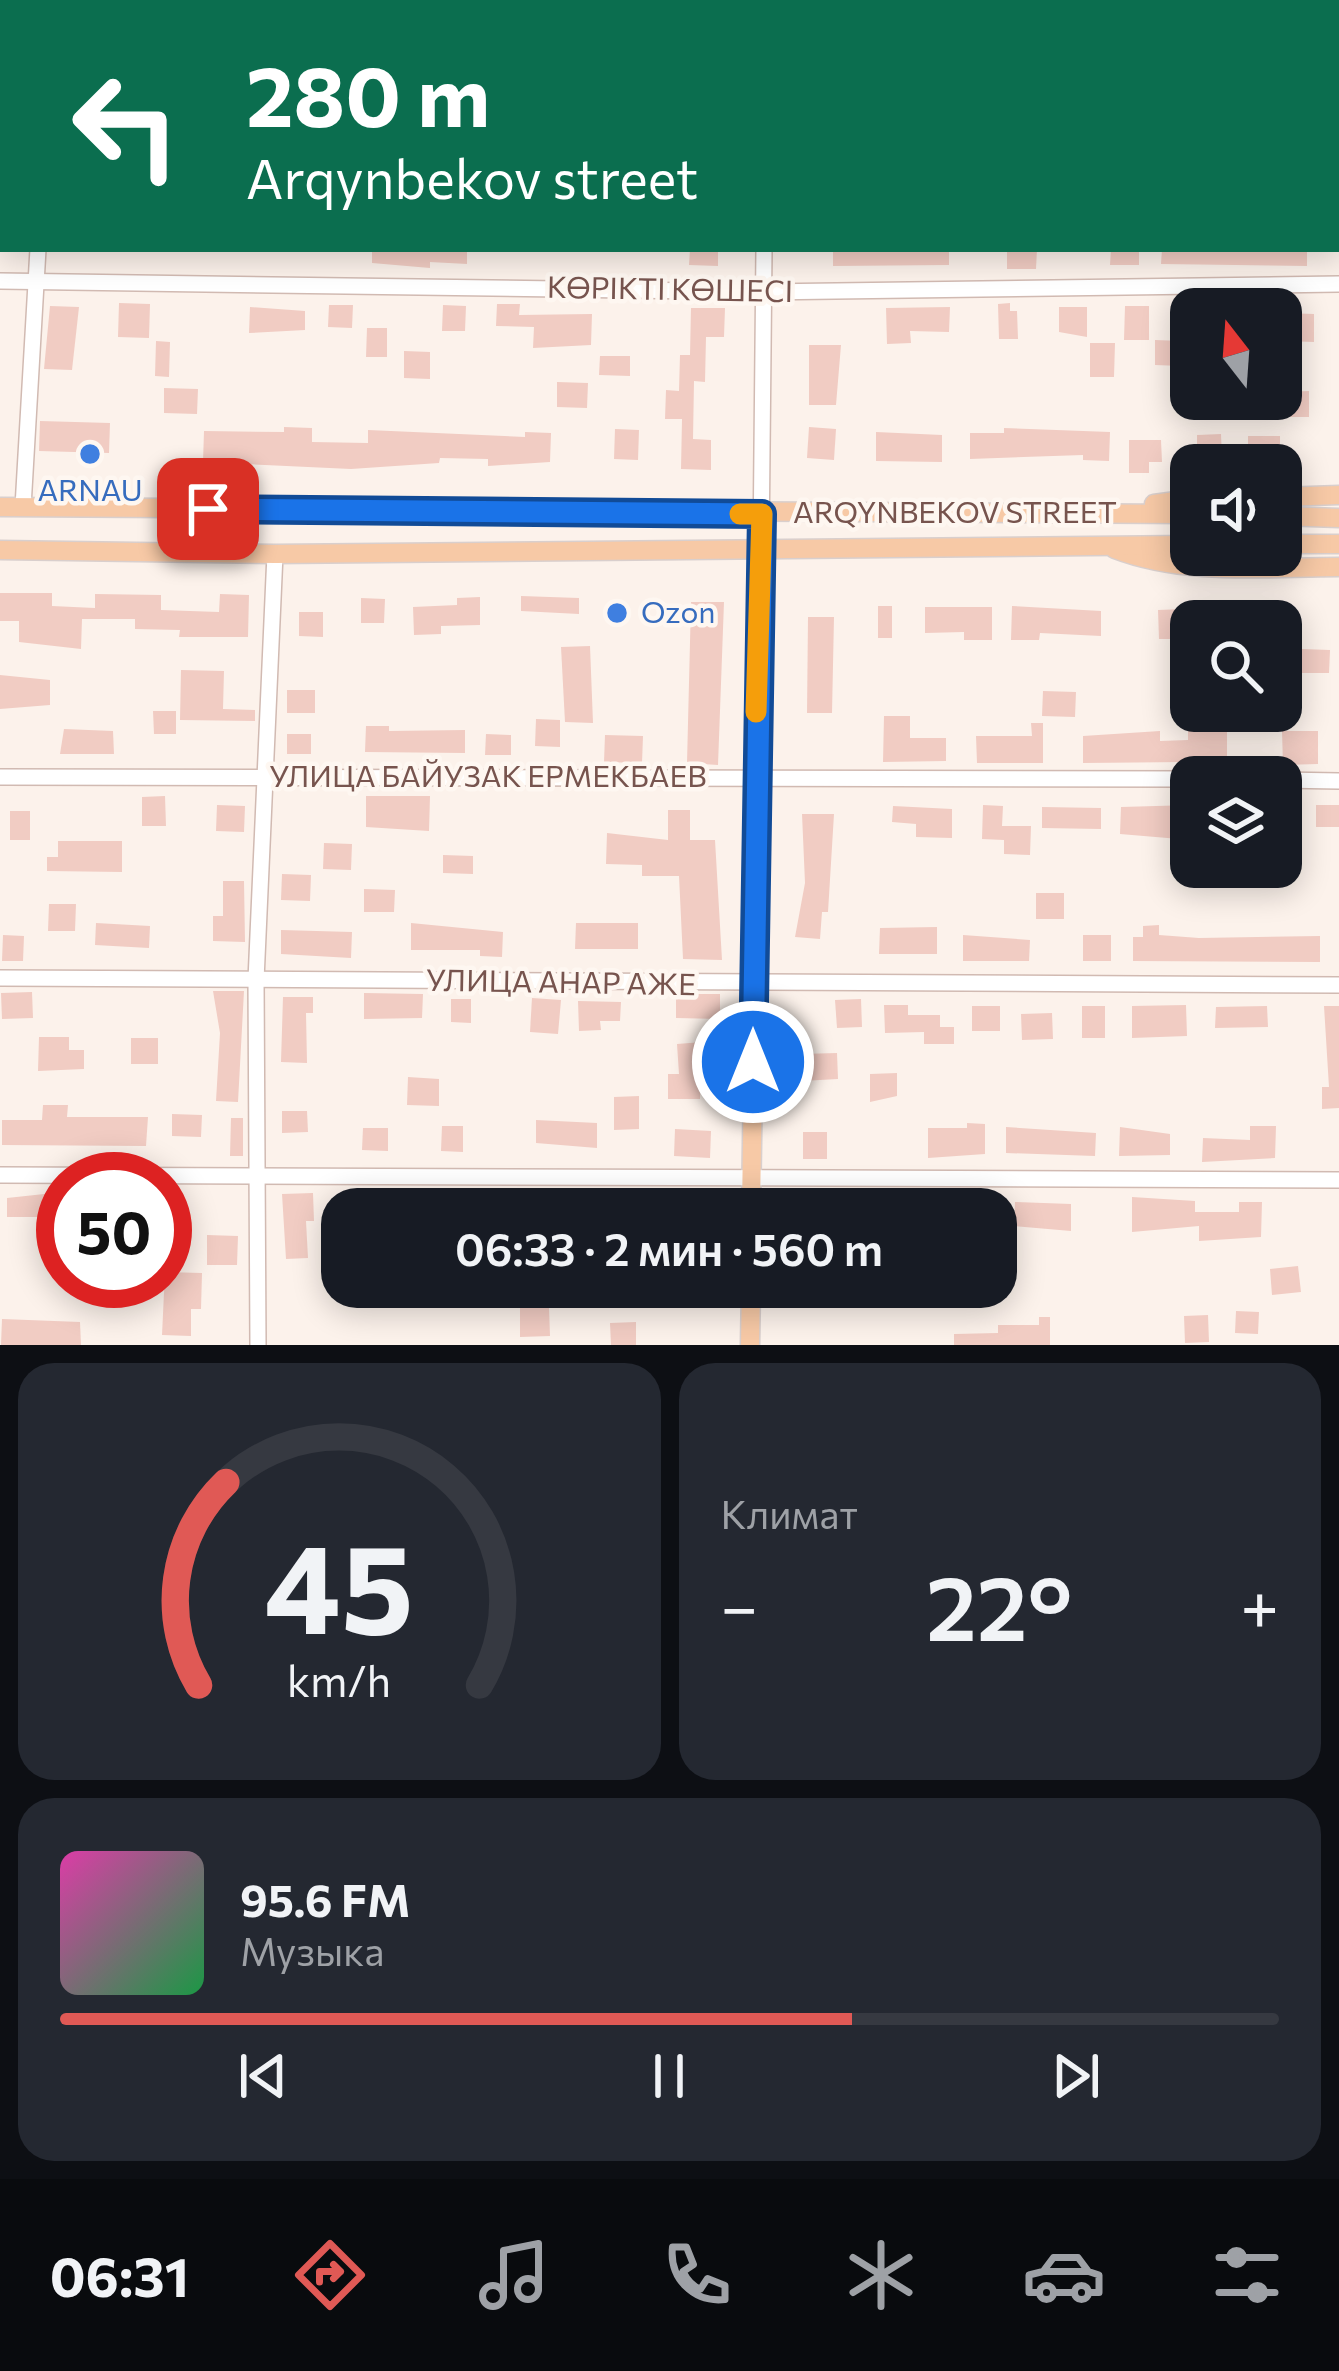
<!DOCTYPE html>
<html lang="ru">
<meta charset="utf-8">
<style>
body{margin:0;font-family:Commissioner,sans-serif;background:#242831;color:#f1f3f6;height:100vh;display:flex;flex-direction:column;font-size:45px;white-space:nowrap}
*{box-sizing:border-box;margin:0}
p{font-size:39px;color:#9ea1a6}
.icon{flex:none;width:66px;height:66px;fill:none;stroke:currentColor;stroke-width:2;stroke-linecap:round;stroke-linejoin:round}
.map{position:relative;height:1345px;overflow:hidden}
.details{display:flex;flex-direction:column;gap:18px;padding:18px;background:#0d0f14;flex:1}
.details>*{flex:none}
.banner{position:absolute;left:0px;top:0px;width:1341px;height:252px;box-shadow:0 6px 30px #0003;background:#0b6e4f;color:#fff;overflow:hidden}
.needle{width:78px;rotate:343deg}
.buttons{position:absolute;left:1170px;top:288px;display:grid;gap:24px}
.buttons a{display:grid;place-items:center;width:132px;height:132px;border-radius:24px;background:#171b24;box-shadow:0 6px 30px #0003;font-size:60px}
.speed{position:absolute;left:36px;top:1152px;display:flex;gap:24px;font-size:60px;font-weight:700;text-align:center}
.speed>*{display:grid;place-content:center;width:156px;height:156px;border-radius:50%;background:#171b24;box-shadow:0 6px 30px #0003;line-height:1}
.speed .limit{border:18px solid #d22;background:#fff;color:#111}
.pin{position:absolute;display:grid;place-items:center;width:102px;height:102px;color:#fff;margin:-51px;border-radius:24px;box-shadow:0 6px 18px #0006}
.me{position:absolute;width:132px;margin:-66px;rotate:0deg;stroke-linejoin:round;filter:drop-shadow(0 0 9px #0008)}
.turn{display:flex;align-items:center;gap:42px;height:252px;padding:0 48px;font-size:54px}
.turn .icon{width:156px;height:156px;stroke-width:2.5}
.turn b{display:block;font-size:84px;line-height:102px}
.big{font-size:90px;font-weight:600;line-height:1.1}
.details .tile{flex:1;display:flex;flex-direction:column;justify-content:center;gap:18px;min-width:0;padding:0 42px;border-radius:36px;background:#242831}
.details .dial{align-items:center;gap:0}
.dial svg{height:312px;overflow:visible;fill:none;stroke:#363941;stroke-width:7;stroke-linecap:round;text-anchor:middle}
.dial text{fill:#f1f3f6;stroke:none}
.song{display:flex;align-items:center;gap:36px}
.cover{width:144px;height:144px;border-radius:18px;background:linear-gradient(135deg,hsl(320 70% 55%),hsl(140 70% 35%))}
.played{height:12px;border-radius:6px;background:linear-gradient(90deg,#e05955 65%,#363941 65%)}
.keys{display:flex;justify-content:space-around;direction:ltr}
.heat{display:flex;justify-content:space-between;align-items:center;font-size:66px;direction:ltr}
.details .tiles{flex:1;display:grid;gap:18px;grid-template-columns:1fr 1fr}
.tile:last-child{grid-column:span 2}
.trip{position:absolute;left:321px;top:1188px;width:696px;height:120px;border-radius:36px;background:#171b24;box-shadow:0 6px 30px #0003;font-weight:600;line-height:120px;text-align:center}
.menu{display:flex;height:192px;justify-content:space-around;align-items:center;background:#090b0e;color:#9ea1a6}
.menu .icon{width:84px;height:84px}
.menu .selected{color:#e05955}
.menu b{font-size:54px;color:#f1f3f6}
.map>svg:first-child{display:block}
.building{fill:#f1ccc3}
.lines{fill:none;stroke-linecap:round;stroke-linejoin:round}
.minor-casing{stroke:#d1bab2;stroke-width:18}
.major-casing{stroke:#d9cfcd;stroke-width:21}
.minor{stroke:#fff;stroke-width:15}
.major{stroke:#f7c9a6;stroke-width:18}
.route-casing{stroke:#114b97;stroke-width:30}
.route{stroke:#1a73e8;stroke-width:21}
.slow{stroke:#f59e0b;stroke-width:21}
.shop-dot{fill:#3f7fe0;stroke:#fef7f1;stroke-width:4.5}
.labels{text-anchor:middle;stroke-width:9;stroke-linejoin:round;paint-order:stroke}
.street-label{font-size:30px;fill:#77544e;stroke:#fef7f1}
.shop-label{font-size:30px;fill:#366cbe;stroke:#fef7f1}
</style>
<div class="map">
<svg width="1339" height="1345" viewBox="0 0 1339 1345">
<rect width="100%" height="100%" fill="#fcf2eb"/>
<!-- building -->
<g class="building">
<path d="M372,249h95v15l-37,-2v6l-58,-5z"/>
<path d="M690,249h28v17l-29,-1z"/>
<path d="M833,249h116v16l-116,1z"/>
<path d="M1007,249h30l-1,20h-29z"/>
<path d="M1111,249h28v16h-29z"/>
<path d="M1162,249h145v17l-146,-2z"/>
<path d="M119,303l31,1 -1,34 -31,-1z"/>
<path d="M1010,303v8h7l1,28h-19l-1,-35z"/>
<path d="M497,304h23l-1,11 73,-1 -1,31 -58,3 1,-21 -38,-1z"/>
<path d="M329,305h24l-1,23 -24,-1z"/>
<path d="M443,305l23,1 -1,25h-23z"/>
<path d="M50,306l29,1 -7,63 -28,-1z"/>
<path d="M1125,306h24v34h-25z"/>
<path d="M250,307l55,4v19l-56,3z"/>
<path d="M950,307l-1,25 -39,-1 1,12 -24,1 -1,-36z"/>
<path d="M1059,307h28v30l-28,-5z"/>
<path d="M691,308h34l-1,29h-18l-1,45 -11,-1 -1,58 18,1v30l-30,-1 1,-50h-17l1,-29 13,1 1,-36h10z"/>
<path d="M1285,313l29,1v28l-30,-1z"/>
<path d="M367,328h20v29h-21z"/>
<path d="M1155,340l26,1v25l-26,-1z"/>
<path d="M156,341l14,1 -1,35 -14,-1z"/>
<path d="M1090,343h25l-1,34h-24z"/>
<path d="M809,345h32l-5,60h-27z"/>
<path d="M404,351l26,1v27l-26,-1z"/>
<path d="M600,356h30v20l-31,-1z"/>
<path d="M557,382l31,1 -1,25 -30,-1z"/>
<path d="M164,388l34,1 -1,25 -33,-1z"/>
<path d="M1309,391v26h-25v-25z"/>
<path d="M40,421l70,2 -1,30 -70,-2z"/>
<path d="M284,427l28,1v14l56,1v-13l157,7v-5l26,1 -1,29 -62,4v-7l-48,-1 -1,5 -88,6 -148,-7 1,-31 80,1z"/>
<path d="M809,427l27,2 -2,31 -27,-2z"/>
<path d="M1004,428l106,4 -1,29 -26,-1v-5l-113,4v-26h34z"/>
<path d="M615,429l24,1 -1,30 -24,-1z"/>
<path d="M876,432l66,3v27l-66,-1z"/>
<path d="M1221,434l1,26h-25v-25z"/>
<path d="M1248,436h32v25l-32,-1z"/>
<path d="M1129,440h32l1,22h-13v11h-20z"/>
<path d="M0,593h52v13l43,2v-14l66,1v15l58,2 1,-18 29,1 -1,42h-69l1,-7 -45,-1v-10h-53l-1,30 -62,-7v-21h-19z"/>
<path d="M521,596l58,2v16l-58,-3z"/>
<path d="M480,597v28l-39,1v8l-27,1 -1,-28 44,-2v-7z"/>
<path d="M361,598l24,1 -1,24h-23z"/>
<path d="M691,602h33l-6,163 -31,-2z"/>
<rect x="878" y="606" width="14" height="32"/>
<path d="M1012,606l89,5v25l-61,-3 -1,7h-28z"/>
<path d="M925,607h67v33h-28v-8l-39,1z"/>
<path d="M1183,609l1,30h-25l-1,-29z"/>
<path d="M299,612h24v25l-24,-1z"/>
<path d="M808,617h26l-2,96h-25z"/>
<path d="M590,646l3,77 -28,-1 -4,-75z"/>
<path d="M1302,649l28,1 -1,23h-27z"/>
<path d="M181,670l43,1 -1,38 32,1v11l-75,-1z"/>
<path d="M0,675l50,5v25l-50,4z"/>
<rect x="287" y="690" width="28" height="23"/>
<path d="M1043,691l33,1 -1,25 -33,-1z"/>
<path d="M153,711h23v23h-22z"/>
<path d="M1188,712h14v19h25v27h-24v10l-16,-6 -104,1v-27l77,-5v10l28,-1z"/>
<path d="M884,716h26v22h36v23l-63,1z"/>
<path d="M536,719l24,1v27l-25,-1z"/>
<path d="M1031,723h12v40h-66l-1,-27h56z"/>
<path d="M366,726h23v5l76,-1v23l-100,-1z"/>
<path d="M64,729l49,2 1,23h-54z"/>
<path d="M1282,731h36v33l-35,1z"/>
<rect x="287" y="734" width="24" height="20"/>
<path d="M486,734l25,1v20h-26z"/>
<path d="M605,735l38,1 -1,27 -38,-1z"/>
<path d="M165,796l1,30h-24v-29z"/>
<path d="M366,796h64l-1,35 -63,-4z"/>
<path d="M217,805l28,1 -1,26 -28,-1z"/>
<path d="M983,805l20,1 -1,20h29l-1,29 -26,-1v-14l-22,-1z"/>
<path d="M1191,805v35l-71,-6 1,-27z"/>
<rect x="1316" y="805" width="23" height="22"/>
<path d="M893,806l59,3v29l-36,-1v-13l-24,-2z"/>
<path d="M1042,807l59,1v21l-59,-1z"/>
<path d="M668,810h22v30h25l7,120 -39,-1 -4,-83h-37v-11l-36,-1 1,-31 61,7z"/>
<rect x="10" y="811" width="20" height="29"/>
<path d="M802,814h32l-6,98h-6l-2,27 -25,-2 10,-54z"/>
<path d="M58,841h64v31l-75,-1v-14h11z"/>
<path d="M324,843l28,1 -1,26 -28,-1z"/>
<path d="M443,855l30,1v18l-30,-1z"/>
<path d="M282,874l29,1 -1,26 -29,-1z"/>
<path d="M223,881h21l1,61 -32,-1v-25h10z"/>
<path d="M364,889l31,1 -1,22h-30z"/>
<rect x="1036" y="893" width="28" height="26"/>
<path d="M49,904h27l-1,27h-27z"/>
<path d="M96,923l54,3 -1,22 -54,-3z"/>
<path d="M411,923l92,9 -1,25 -22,-1v-6h-69z"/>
<path d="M576,923h62v26h-63z"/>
<path d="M1159,925v10l40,3 121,-2v26l-187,-1v-24h10v-11z"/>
<path d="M937,927v27h-58l1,-26z"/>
<path d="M281,930l71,2 -1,26 -70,-4z"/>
<path d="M3,935l21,1 -1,25h-21z"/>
<path d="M963,935l67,5 -1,21h-66z"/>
<rect x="1083" y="935" width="28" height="26"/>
<path d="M213,991h31l-6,111 -22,-1 4,-68z"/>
<path d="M32,992l1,26 -31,1 -1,-26z"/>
<path d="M364,993l59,1 -1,24 -58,1z"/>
<path d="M676,994h44v25l-44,-1z"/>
<path d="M283,997h30v16h-7l1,50 -26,-1z"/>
<path d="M532,998l29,2 -3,34 -28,-2z"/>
<path d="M451,999h20v24l-20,-1z"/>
<path d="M861,999l1,28 -25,1 -2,-28z"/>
<path d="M578,1001l43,1 -1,19h-20l1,9 -22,1z"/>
<path d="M884,1005h24v10h32v12h14v17h-30v-12l-39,1z"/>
<path d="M1186,1005l1,31 -55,2v-32z"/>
<rect x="972" y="1006" width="28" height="25"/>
<rect x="1082" y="1006" width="23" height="32"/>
<path d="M1267,1006l1,21 -53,1 1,-21z"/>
<path d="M1324,1006h15v102l-17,1v-22h7z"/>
<path d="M1052,1013l1,26 -31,1 -1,-26z"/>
<path d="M39,1037h30v13h15v19l-46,2z"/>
<rect x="131" y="1038" width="27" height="26"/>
<path d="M715,1041l2,23 -16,1 -1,34h-32v-25h11l-2,-30z"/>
<path d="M837,1053l1,26 -36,2 -1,-27z"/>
<path d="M897,1073v23l-27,6v-28z"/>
<path d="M408,1077l31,2v27l-32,-1z"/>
<path d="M639,1096v33l-25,1v-33z"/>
<path d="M43,1105h25l-1,12h81l-2,29 -144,-1v-25h40z"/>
<path d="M282,1111h25l1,21 -26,1z"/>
<path d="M172,1114l30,1 -1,22 -29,-1z"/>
<path d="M231,1118h12v38h-13z"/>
<path d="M536,1120l61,3v25l-61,-5z"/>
<path d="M967,1123l18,1v30l-57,4v-30h39z"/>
<path d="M442,1126h21v26l-22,-1z"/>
<path d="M1250,1126h26l-1,32 -73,4 1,-24 47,2z"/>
<path d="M1006,1127l90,6 -1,23 -89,-3z"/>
<path d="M1120,1127l50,7v21l-51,1z"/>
<path d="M363,1128h25v23l-26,-1z"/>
<path d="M675,1129l36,2 -1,27 -36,-2z"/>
<rect x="803" y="1132" width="24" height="27"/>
<path d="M63,1192v25h-56v-19z"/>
<path d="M313,1193l1,28h-8l2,37 -22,1 -4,-65z"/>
<path d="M670,1196v13h-96v-12z"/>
<path d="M1132,1197l63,4v11h44v-10h23l-1,35 -62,4v-15l-67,6z"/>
<path d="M1015,1202l56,2v27l-57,-5z"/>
<path d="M207,1235l31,1 -1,29h-30z"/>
<path d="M1298,1266l3,26 -29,3 -2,-26z"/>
<path d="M165,1272l37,1 -1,36h-10v27l-29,-1z"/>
<path d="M404,1287h70l-1,18 -70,-3z"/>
<path d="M520,1307h29l1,29 -30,1z"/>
<path d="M1236,1311l23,1 -1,22 -23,-1z"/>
<path d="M1208,1315l1,27 -24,1 -1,-27z"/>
<path d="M1039,1317h11v28h-96v-11l44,-1v-8h41z"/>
<path d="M2,1319l78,3 1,23h-80z"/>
<path d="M636,1322v23h-25l-1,-22z"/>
</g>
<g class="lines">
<defs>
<g id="minor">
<path d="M35,0v3"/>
<path d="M272,0v3"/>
<path d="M770,3v-3"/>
<path d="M1338,82h1"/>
<path d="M0,83h3"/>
<path d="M0,281l763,11 576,-8"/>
<path d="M23,507l15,-258"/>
<path d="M761,550l3,-301"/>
<path d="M0,777l1191,2"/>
<path d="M1281,780l58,1"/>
<path d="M0,978l1339,7"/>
<path d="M0,1175l1339,5"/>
<path d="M258,1345l-2,-365 19,-426"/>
</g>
<g id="major">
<path d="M1281,497l58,-2"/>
<path d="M1154,504l37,-5"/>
<path d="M0,507l1191,7"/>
<path d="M1281,516l58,2"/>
<path d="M1281,544h58"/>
<path d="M1115,549c70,27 150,18 224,18"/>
<path d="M0,550l275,4 916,-9"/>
<path d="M751,1209l10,-659"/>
<path d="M750,1345l1,-58"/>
</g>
</defs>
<!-- minor casing -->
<use href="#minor" class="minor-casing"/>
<!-- major casing -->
<use href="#major" class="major-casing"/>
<!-- minor -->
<use href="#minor" class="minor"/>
<!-- major -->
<use href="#major" class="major"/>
</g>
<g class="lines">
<defs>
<path id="route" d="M208,509l554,5 -9,548"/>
</defs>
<!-- route casing -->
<use href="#route" class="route-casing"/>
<!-- route -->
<use href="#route" class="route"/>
<!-- slow -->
<path class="slow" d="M740,514h22l-6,198"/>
</g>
<!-- markers -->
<g class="shop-dot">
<circle cx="90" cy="454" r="12"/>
<circle cx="617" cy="613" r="12"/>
</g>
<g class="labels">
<!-- street labels -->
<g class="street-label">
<text transform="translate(670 290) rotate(1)" y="10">КӨРІКТІ КӨШЕСІ</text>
<text x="955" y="523">ARQYNBEKOV STREET</text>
<text x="488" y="787">УЛИЦА БАЙУЗАК ЕРМЕКБАЕВ</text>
<text transform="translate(561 983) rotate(1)" y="10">УЛИЦА АНАР АЖЕ</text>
</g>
<!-- shop labels -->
<g class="shop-label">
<text x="90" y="501">ARNAU</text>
<text x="641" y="623" text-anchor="start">Ozon</text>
</g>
</g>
</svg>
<div class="buttons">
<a><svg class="needle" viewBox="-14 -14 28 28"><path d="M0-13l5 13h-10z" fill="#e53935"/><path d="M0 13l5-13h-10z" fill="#9ea1a6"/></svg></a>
<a><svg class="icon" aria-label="sound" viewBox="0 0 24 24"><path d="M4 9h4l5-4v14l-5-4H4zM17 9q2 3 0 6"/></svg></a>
<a><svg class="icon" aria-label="search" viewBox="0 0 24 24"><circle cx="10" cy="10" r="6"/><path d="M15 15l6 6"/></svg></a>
<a><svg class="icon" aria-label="layers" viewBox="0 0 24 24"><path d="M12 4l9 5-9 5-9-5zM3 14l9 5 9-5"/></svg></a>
</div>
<div class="speed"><div class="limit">50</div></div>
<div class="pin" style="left:208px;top:509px;background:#d93025"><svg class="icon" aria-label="arrive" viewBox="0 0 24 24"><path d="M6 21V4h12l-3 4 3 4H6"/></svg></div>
<svg class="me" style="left:753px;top:1062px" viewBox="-20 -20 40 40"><circle r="17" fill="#1a73e8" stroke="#fff" stroke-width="3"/><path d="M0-11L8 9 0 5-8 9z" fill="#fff"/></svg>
<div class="trip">06:33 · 2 мин · 560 m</div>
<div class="banner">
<div class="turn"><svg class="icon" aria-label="left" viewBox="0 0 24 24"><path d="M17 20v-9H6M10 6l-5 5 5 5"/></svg><div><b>280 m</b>Arqynbekov street</div></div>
</div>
</div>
<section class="details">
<div class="tiles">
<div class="tile dial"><svg viewBox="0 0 100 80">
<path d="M14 69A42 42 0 1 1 86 69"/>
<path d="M14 69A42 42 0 0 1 21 17" stroke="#e05955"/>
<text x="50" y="56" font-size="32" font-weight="700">45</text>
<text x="50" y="72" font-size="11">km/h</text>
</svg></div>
<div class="tile"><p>Климат</p>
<div class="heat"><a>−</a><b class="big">22°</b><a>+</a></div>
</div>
<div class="tile">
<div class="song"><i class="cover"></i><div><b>95.6 FM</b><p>Музыка</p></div></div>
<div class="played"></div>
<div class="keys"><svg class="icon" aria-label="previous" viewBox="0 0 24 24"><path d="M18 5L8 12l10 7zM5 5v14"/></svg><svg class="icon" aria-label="pause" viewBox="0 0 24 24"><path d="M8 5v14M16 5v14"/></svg><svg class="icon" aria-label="next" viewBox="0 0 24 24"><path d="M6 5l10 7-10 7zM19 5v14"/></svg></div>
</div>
</div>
</section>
<nav class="menu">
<b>06:31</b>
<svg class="icon selected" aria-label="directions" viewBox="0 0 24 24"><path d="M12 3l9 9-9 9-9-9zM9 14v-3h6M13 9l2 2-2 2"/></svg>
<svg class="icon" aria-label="music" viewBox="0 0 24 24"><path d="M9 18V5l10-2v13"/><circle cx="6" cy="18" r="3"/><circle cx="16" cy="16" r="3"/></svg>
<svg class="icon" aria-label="phone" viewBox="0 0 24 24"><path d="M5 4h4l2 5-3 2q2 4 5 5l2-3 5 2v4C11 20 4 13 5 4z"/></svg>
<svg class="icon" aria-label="climate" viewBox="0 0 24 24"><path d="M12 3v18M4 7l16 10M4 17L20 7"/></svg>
<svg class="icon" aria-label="car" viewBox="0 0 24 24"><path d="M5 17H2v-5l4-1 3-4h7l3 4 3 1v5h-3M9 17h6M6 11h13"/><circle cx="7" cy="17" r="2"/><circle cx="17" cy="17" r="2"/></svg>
<svg class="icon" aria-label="filters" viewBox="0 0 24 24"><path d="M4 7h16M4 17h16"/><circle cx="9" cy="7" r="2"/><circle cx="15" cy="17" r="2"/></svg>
</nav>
